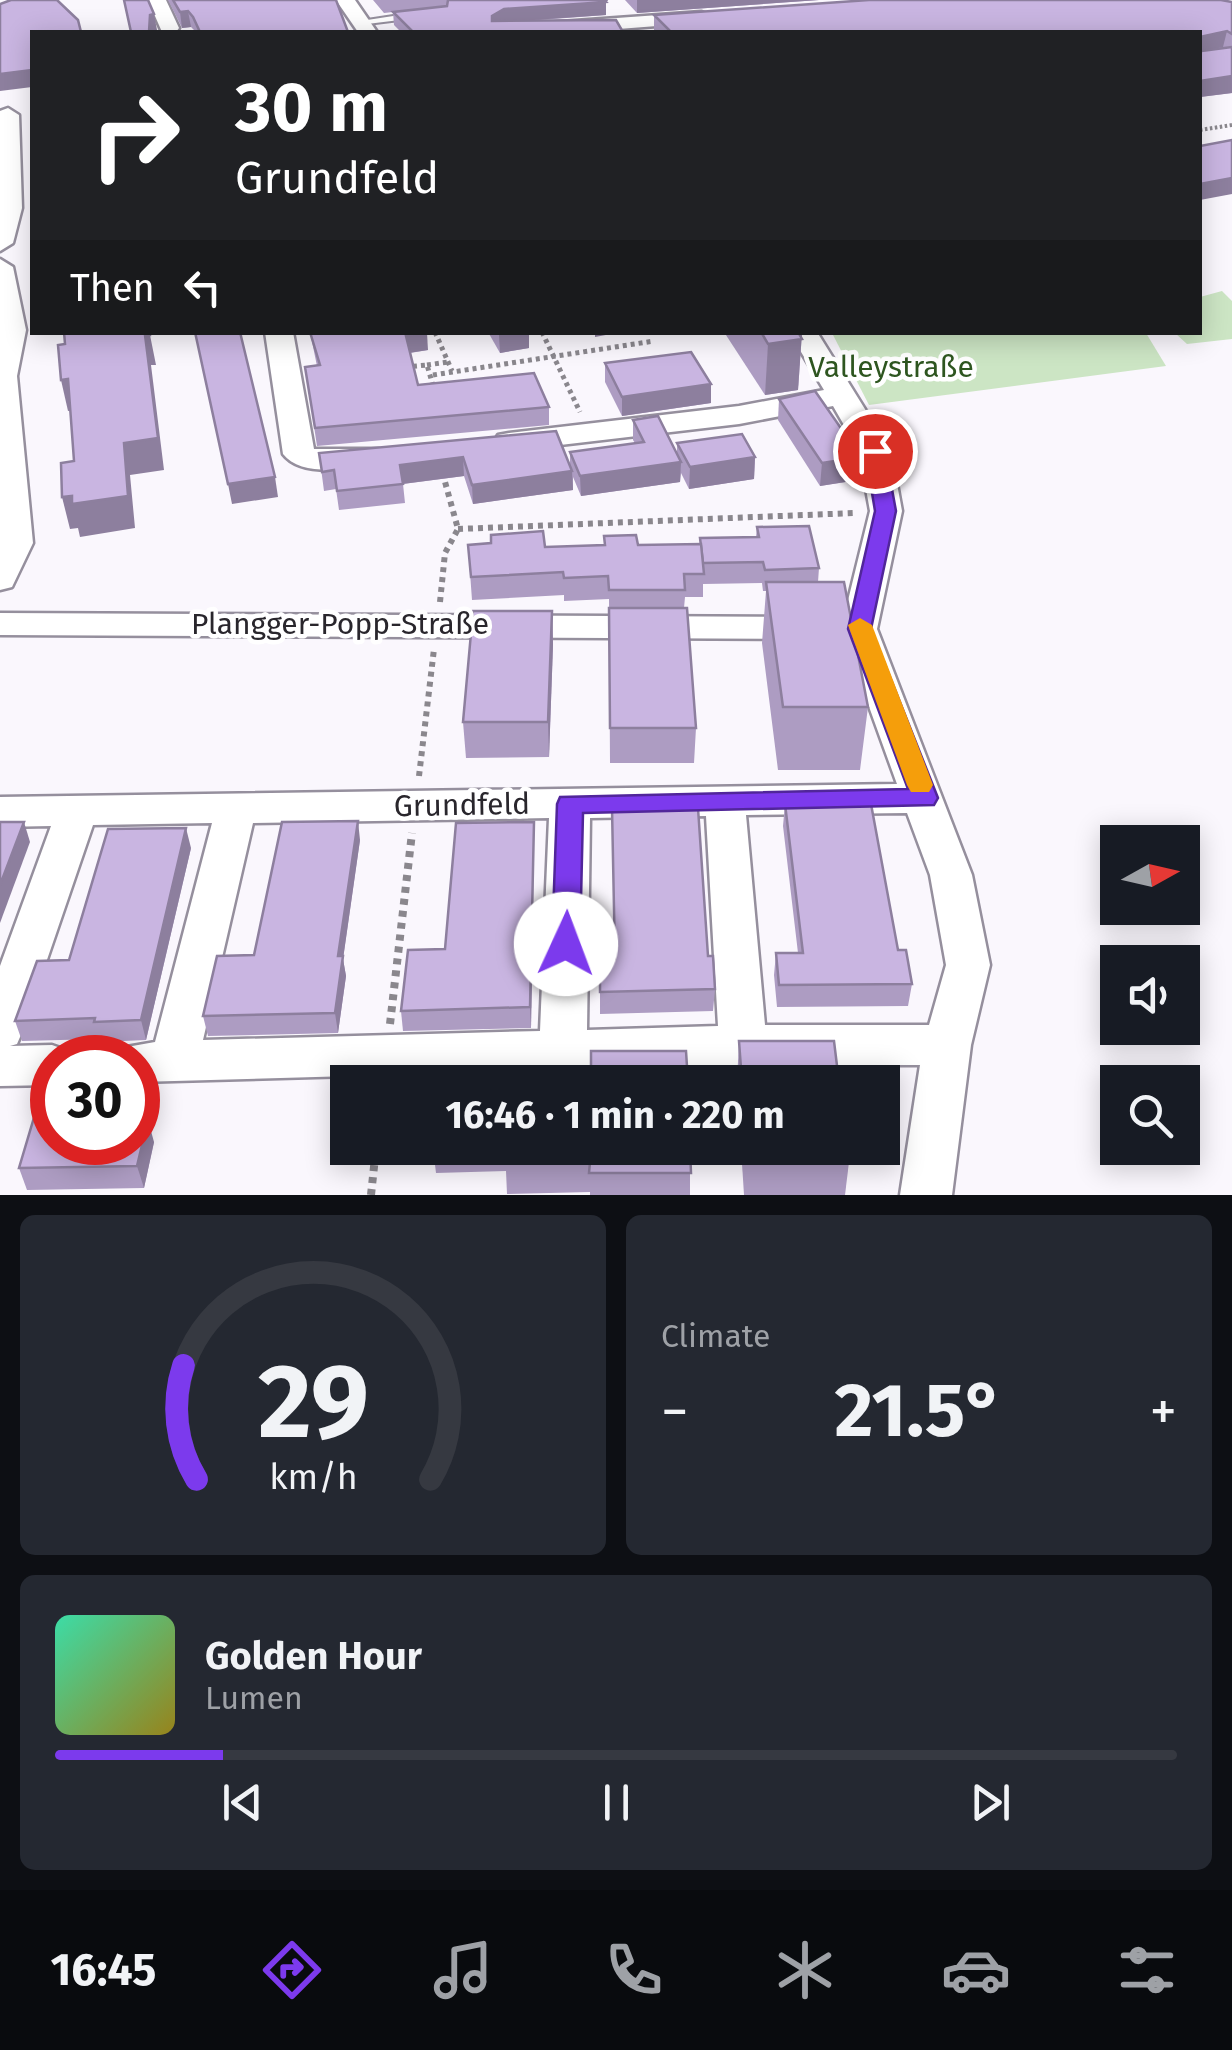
<!DOCTYPE html>
<meta charset="utf-8">
<style>
body{margin:0;font-family:"Fira Sans",sans-serif;background:#242831;color:#f1f3f6;height:100vh;display:flex;flex-direction:column;font-size:38px;white-space:nowrap}
*{box-sizing:border-box;margin:0}
p{font-size:32px;color:#9ea1a6}
.icon{flex:none;width:55px;height:55px;fill:none;stroke:currentColor;stroke-width:2;stroke-linecap:round;stroke-linejoin:round}
.map{position:relative;height:1195px;overflow:hidden}
.details{display:flex;flex-direction:column;gap:20px;padding:20px;background:#0d0f14;flex:1}
.details>*{flex:none}
.hud{position:absolute;left:30px;top:30px;width:1172px;height:305px;border-radius:0px;box-shadow:0 5px 25px #0003;background:#202124;color:#fff;overflow:hidden}
.needle{width:65px;rotate:82deg}
.fabs{position:absolute;left:1100px;top:825px;display:grid;gap:20px}
.fabs a{display:grid;place-items:center;width:100px;height:100px;border-radius:0px;background:#171b24;box-shadow:0 5px 25px #0003;font-size:50px}
.speed{position:absolute;left:30px;top:1035px;display:flex;gap:20px;font-size:50px;font-weight:700;text-align:center}
.speed>*{display:grid;place-content:center;width:130px;height:130px;border-radius:50%;background:#171b24;box-shadow:0 5px 25px #0003;line-height:1}
.speed .limit{border:15px solid #d22;background:#fff;color:#111}
.pin{position:absolute;display:grid;place-items:center;width:85px;height:85px;color:#fff;margin:-42px;border:5px solid #fff;border-radius:50%;box-shadow:0 2px 10px #0007}
.me{position:absolute;width:110px;margin:-55px;rotate:2deg;stroke-linejoin:round;filter:drop-shadow(0 0 8px #0008)}
.turn{display:flex;align-items:center;gap:35px;height:210px;padding:0 40px;font-size:45px}
.turn .icon{width:130px;height:130px;stroke-width:2.5}
.turn b{display:block;font-size:70px;line-height:85px}
.then{display:flex;align-items:center;height:95px;padding:0 40px;background:#0003;gap:20px;font-size:38px}
.big{font-size:75px;font-weight:700;line-height:1.1}
.details .widget{flex:1;display:flex;flex-direction:column;justify-content:center;gap:15px;min-width:0;padding:0 35px;border-radius:15px;background:#242831}
.details .dial{align-items:center;gap:0}
.dial svg{height:260px;overflow:visible;fill:none;stroke:#363941;stroke-width:7;stroke-linecap:round;text-anchor:middle}
.dial text{fill:#f1f3f6;stroke:none}
.song{display:flex;align-items:center;gap:30px}
.cover{width:120px;height:120px;border-radius:15px;background:linear-gradient(135deg,hsl(160 70% 55%),hsl(50 70% 35%))}
.played{height:10px;border-radius:5px;background:linear-gradient(90deg,#7c3aed 15%,#363941 15%)}
.keys{display:flex;justify-content:space-around;direction:ltr}
.heat{display:flex;justify-content:space-between;align-items:center;font-size:55px;direction:ltr}
.details .tiles{flex:1;display:grid;gap:20px;grid-template-columns:1fr 1fr}
.widget:last-child{grid-column:span 2}
.trip{position:absolute;left:330px;top:1065px;width:570px;height:100px;border-radius:0px;background:#171b24;box-shadow:0 5px 25px #0003;font-weight:700;line-height:100px;text-align:center}
.tab-bar{display:flex;height:160px;justify-content:space-around;align-items:center;background:#090b0e;color:#9ea1a6}
.tab-bar .icon{width:70px;height:70px}
.tab-bar .current{color:#7c3aed}
.tab-bar b{font-size:45px;color:#f1f3f6}
.map>svg:first-child{display:block}
.green{fill:#cce5c4}
.lines{fill:none;stroke-linecap:round;stroke-linejoin:round}
.service-casing{stroke:#958f9d;stroke-width:4}
.minor-casing{stroke:#958f9d;stroke-width:5}
.path-far3{stroke:#8a878d;stroke-width:4;stroke-dasharray:2.5 2.5;stroke-linecap:butt}
.path-far2{stroke:#8a878d;stroke-width:5;stroke-dasharray:4 4;stroke-linecap:butt}
.path-far1{stroke:#8a878d;stroke-width:6;stroke-dasharray:5 5;stroke-linecap:butt}
.path{stroke:#8a878d;stroke-width:8;stroke-dasharray:6 6;stroke-linecap:butt}
.service{fill:#fff;fill-rule:evenodd}
.minor{fill:#fff;fill-rule:evenodd}
.wall{fill:#ad9cc2}
.shaded-wall{fill:#8d7f9e}
.building{fill:#c9b5e1;stroke:#8d7f9e;stroke-width:2.5}
.route{fill:#7c3aed;stroke:#51269a;stroke-width:2.5}
.slow{fill:#f59e0b}
.labels{text-anchor:middle;stroke-width:9;stroke-linejoin:round;paint-order:stroke}
.park-label{font-size:30px;fill:#2e5620;stroke:#fff}
.street-label{font-size:30px;fill:#29262c;stroke:#fff}
</style>
<div class="map">
<svg width="1232" height="1195" viewBox="0 0 1232 1195">
<rect width="100%" height="100%" fill="#faf7fd"/>
<!-- green -->
<g class="green">
<path d="M1222,291l10,10v38l-45,5 -12,-11 25,-1v-35z"/>
<path d="M832,333h314l20,33 -297,39z"/>
</g>
<g class="lines">
<defs>
<path id="service" d="M413,13l5,3 -2,2 -57,7 -5,-3z"/>
<g id="minor">
<path d="M148,0h18l13,28 -3,4h-14z"/>
<path d="M336,0h19l22,32h-19z"/>
<path d="M701,12l7,2v8l-128,10h-85l10,-6z"/>
<path d="M8,108l11,7 3,93 -9,35 -13,8v-140z"/>
<path d="M0,259l13,8 13,63 -9,46 16,167 -21,44 -12,3z"/>
<path d="M265,332h28l21,117h65l5,7 -5,7c-26,6 -78,15 -96,-9z"/>
<path d="M789,332h28l74,119 11,60 -25,118 95,246 18,90 -19,80 -19,150h-52l20,-130h-177l-605,17v-24h-22l5,-10 34,-6 57,-219 -119,2 -70,205 -6,14 -7,2 42,-1 17,6 3,7h-20v27l-52,1v-120l51,-140 -51,1v-30l897,-13 -56,-155 29,-118 -11,-60 -26,-45 -94,18 -230,27 -11,-2 -4,-7 4,-7 11,-2 230,-27 85,-16zM907,813l23,62 16,90 -17,60h-164l-19,-210zM706,816l12,210 -131,4 3,-212zM549,818l-9,213 -337,9 50,-217z"/>
<path d="M0,613l809,4 13,3 5,8 -5,8 -13,3 -809,-4z"/>
</g>
</defs>
<!-- service casing -->
<use href="#service" class="service-casing"/>
<!-- minor casing -->
<use href="#minor" class="minor-casing"/>
<!-- path-far3 -->
<path class="path-far3" d="M1200,130l32,-5"/>
<!-- path-far2 -->
<g class="path-far2">
<path d="M435,332l17,39"/>
<path d="M542,332l38,80"/>
<path d="M427,365l21,-3"/>
<path d="M405,367l22,-2 7,24"/>
<path d="M433,375l221,-34"/>
</g>
<!-- path-far1 -->
<g class="path-far1">
<path d="M458,529l397,-16"/>
<path d="M440,602l5,-49 13,-24 -16,-58"/>
<path d="M419,776l15,-127"/>
</g>
<!-- path -->
<g class="path">
<path d="M390,1024l22,-191"/>
<path d="M371,1195l5,-47"/>
</g>
<!-- service -->
<use href="#service" class="service"/>
<!-- minor -->
<use href="#minor" class="minor"/>
</g>
<!-- wall -->
<g class="wall">
<path d="M168,0h168l12,32h-152l-5,-5 -9,1z"/>
<path d="M373,0h235l-2,3v12l-80,6 97,11h-222l-7,-7 -1,-13 -9,1z"/>
<path d="M625,0h194l-182,13z"/>
<path d="M869,0h352l11,2v91l-32,4v-65h-544l-2,-1v-16z"/>
<path d="M310,332l118,18 -18,3 8,32 131,22v18l-232,21 -12,-79 12,-1z"/>
<path d="M488,332h41v16l-29,5z"/>
<path d="M724,332h78l-4,58 -33,5z"/>
<path d="M605,363l106,40 -89,13 -17,-34z"/>
<path d="M779,399l79,81 -38,6 -42,-66z"/>
<path d="M633,420l44,34v-11l78,14 -1,22 -65,10 -8,-16 -1,9 -99,14 -8,-19v13l-100,14 -9,-28 -61,8 2,19 -66,7 -3,-21 -12,2 -5,-38 237,-22 14,35v-14l65,-9 -2,-3z"/>
<path d="M757,527l62,41 -1,14 50,125 -8,63h-82l-16,-127 4,-52h-3l-1,-8 -59,1v13h-18l-1,11 12,120 -2,35h-84l-1,-164 -45,2v-6l-92,5 -4,-55 77,2 59,-2v-9l34,9 62,-1 56,-7z"/>
<path d="M552,611l1,34 -4,112 -83,1 -3,-36z"/>
<path d="M785,804l113,146 14,34 -4,22 -131,1 -3,-32 2,-22h22l-15,-127z"/>
<path d="M534,822l-3,206 -128,3 -2,-20z"/>
<path d="M360,840l-17,119 3,17 -8,57 -130,3 -5,-20 51,-61z"/>
<path d="M191,848l-45,192 -46,2 -1,-3 -77,2 -7,-20 54,-61z"/>
<path d="M708,956l7,33 -2,22 -113,3v-55z"/>
<path d="M739,1041l100,41h-102z"/>
<path d="M154,1142l-10,46 -117,2 -8,-22z"/>
<path d="M433,1148h257v47h-100v-3l-83,2 -1,-23 -70,2z"/>
<path d="M741,1148h107l1,14 -4,33h-101z"/>
</g>
<!-- shaded-wall -->
<g class="shaded-wall">
<path d="M601,0h7l-2,3v12l-101,7 -13,-1v-5l12,-7z"/>
<path d="M637,0h182l-182,13z"/>
<path d="M188,11l3,16 -9,1 -2,-16z"/>
<path d="M154,14l3,16 -8,2 1,-17z"/>
<path d="M1227,31l-4,16 -23,5v-15z"/>
<path d="M32,70v17l-32,4v-17z"/>
<path d="M1232,76v17l-32,4v-16z"/>
<path d="M1232,178v16l-32,6v-16z"/>
<path d="M516,332h13v16l-29,5 -1,-18z"/>
<path d="M595,332h27l-27,5z"/>
<path d="M791,332h11l-4,58 -33,5 3,-51z"/>
<path d="M427,333l1,17 -20,3 -2,-17z"/>
<path d="M145,335h5l6,30h-5l13,105 -34,5 5,53 -55,9 -2,-9 -8,1 -8,-32z"/>
<path d="M68,379l7,31 -7,1 -7,-31z"/>
<path d="M711,384v19l-89,13v-19z"/>
<path d="M463,457l1,19 -62,8 -2,-19z"/>
<path d="M755,457l-1,22 -65,10 1,-22z"/>
<path d="M861,457l-3,23 -38,6 2,-23z"/>
<path d="M681,462l-1,20 -99,14 -1,-20z"/>
<path d="M572,471l1,19 -100,14 -1,-19z"/>
<path d="M275,477l3,20 -46,7 -4,-20z"/>
<path d="M552,611l1,34 -4,112 -1,-35z"/>
<path d="M358,821l2,19 -17,119 3,17 -8,57 -3,-20 3,-57z"/>
<path d="M24,822l6,20 -30,81v-38z"/>
<path d="M534,822v20l-3,186 -1,-21z"/>
<path d="M186,828l5,20 -45,192 -5,-20z"/>
<path d="M148,1120l6,22 -10,46 -7,-22z"/>
</g>
<!-- building -->
<g class="building">
<path d="M11,0h46l21,20 3,12h-49v38l-32,4v-70z"/>
<path d="M124,0h24l6,14 -4,1 -1,17h-18z"/>
<path d="M173,0h163l12,32h-148l-7,-15 -5,-6 -8,1z"/>
<path d="M448,0h156l2,2 -102,7 -12,7v5l124,-1 7,12h-210l-20,-20 54,-6z"/>
<path d="M869,0h352l11,2v32l-5,-3 -27,6v-5h-529l-17,-17z"/>
<path d="M1200,39l1,12 31,-4v29l-32,5z"/>
<path d="M1232,140v38l-32,6v-38z"/>
<path d="M64,332h86v3h-5l13,103 -34,5 4,53 -56,8v-8l-10,1 -1,-34 13,-2 -6,-82 -7,1 -3,-35 7,-1z"/>
<path d="M195,332h45l35,145 -47,7z"/>
<path d="M310,332h117l-21,4 12,49 116,-12 15,34 -234,21 -10,-61 15,-2z"/>
<path d="M761,332h37l4,7 -34,5z"/>
<path d="M691,352l20,32 -89,13 -17,-34z"/>
<path d="M815,391l46,66 -39,6 -43,-64z"/>
<path d="M658,416l23,46 -101,14 -10,-24 74,-10 -11,-22z"/>
<path d="M556,431l16,40 -100,14 -9,-28 -63,8 3,19 -66,7 -3,-21 -12,2 -3,-19z"/>
<path d="M742,434l13,23 -65,10 -13,-24z"/>
<path d="M809,526l10,42 -54,2 -2,-8 -60,1 -3,-25 59,-1 -2,-10z"/>
<path d="M543,531l2,16 60,-2 -1,-9 32,-1 2,10 63,-1 3,30h-20l1,16h-76l-1,-14 -44,2 -1,-6 -92,5 -3,-32 23,-2v-8z"/>
<path d="M766,582h78l24,125h-85z"/>
<path d="M609,608h78l9,120h-86z"/>
<path d="M473,611h79l-4,111h-85z"/>
<path d="M785,804h86l27,146h8l6,34 -133,1 -3,-32h27z"/>
<path d="M612,808h86l10,148h5l2,33 -115,3v-33h15z"/>
<path d="M358,821l-20,135h5l-8,57 -132,3 14,-60 37,-1 28,-133z"/>
<path d="M0,822h24l-24,63z"/>
<path d="M534,822l-4,185 -129,4 7,-61 37,-1 11,-126z"/>
<path d="M186,828l-45,192 -47,2 1,-4 -80,3 22,-60 32,-1 39,-131z"/>
<path d="M739,1041h95l5,41h-97z"/>
<path d="M591,1051h95l2,31h-97z"/>
<path d="M507,1072v10h-70l1,-8z"/>
<path d="M52,1083v59h86v-22h10l-11,46 -118,2 25,-84z"/>
<path d="M505,1148h185l1,25h-102l1,-11 -85,1z"/>
<path d="M747,1148h101l1,14h-101z"/>
</g>
<!-- route -->
<path class="route" d="M875,445l10,6 11,60 -25,118 67,169 -4,7 -351,8 -3,131 -4,8 -10,4 -10,-4 -4,-8 5,-140 3,-7 348,-8 -60,-160 27,-118 -10,-60z"/>
<!-- slow -->
<path class="slow" d="M860,618l12,7 61,160 -4,7h-18l-4,-7 -59,-160z"/>
<g class="labels">
<!-- park labels -->
<g class="park-label">
<text x="891" y="377">Valleystraße</text>
</g>
<!-- street labels -->
<g class="street-label">
<text x="340" y="634">Plangger-Popp-Straße</text>
<text transform="translate(462 805) rotate(-1)" y="10">Grundfeld</text>
</g>
</g>
</svg>
<div class="fabs">
<a><svg class="needle" viewBox="-14 -14 28 28"><path d="M0-13l5 13h-10z" fill="#e53935"/><path d="M0 13l5-13h-10z" fill="#9ea1a6"/></svg></a>
<a><svg class="icon" aria-label="sound" viewBox="0 0 24 24"><path d="M4 9h4l5-4v14l-5-4H4zM17 9q2 3 0 6"/></svg></a>
<a><svg class="icon" aria-label="search" viewBox="0 0 24 24"><circle cx="10" cy="10" r="6"/><path d="M15 15l6 6"/></svg></a>
</div>
<div class="speed"><div class="limit">30</div></div>
<div class="pin" style="left:875px;top:451px;background:#d93025"><svg class="icon" aria-label="arrive" viewBox="0 0 24 24"><path d="M6 21V4h12l-3 4 3 4H6"/></svg></div>
<svg class="me" style="left:566px;top:944px" viewBox="-20 -20 40 40"><circle r="19" fill="#fff"/><path d="M0-13L10 11 0 6-10 11z" fill="#7c3aed"/></svg>
<div class="trip">16:46 · 1 min · 220 m</div>
<div class="hud">
<div class="turn"><svg class="icon" aria-label="right" viewBox="0 0 24 24"><path d="M7 20v-9h11M14 6l5 5-5 5"/></svg><div><b>30 m</b>Grundfeld</div></div>
<div class="then">Then<svg class="icon" aria-label="left" viewBox="0 0 24 24"><path d="M17 20v-9H6M10 6l-5 5 5 5"/></svg></div>
</div>
</div>
<section class="details">
<div class="tiles">
<div class="widget dial"><svg viewBox="0 0 100 80">
<path d="M14 69A42 42 0 1 1 86 69"/>
<path d="M14 69A42 42 0 0 1 10 34" stroke="#7c3aed"/>
<text x="50" y="56" font-size="32" font-weight="700">29</text>
<text x="50" y="72" font-size="11">km/h</text>
</svg></div>
<div class="widget"><p>Climate</p>
<div class="heat"><a>−</a><b class="big">21.5°</b><a>+</a></div>
</div>
<div class="widget">
<div class="song"><i class="cover"></i><div><b>Golden Hour</b><p>Lumen</p></div></div>
<div class="played"></div>
<div class="keys"><svg class="icon" aria-label="previous" viewBox="0 0 24 24"><path d="M18 5L8 12l10 7zM5 5v14"/></svg><svg class="icon" aria-label="pause" viewBox="0 0 24 24"><path d="M8 5v14M16 5v14"/></svg><svg class="icon" aria-label="next" viewBox="0 0 24 24"><path d="M6 5l10 7-10 7zM19 5v14"/></svg></div>
</div>
</div>
</section>
<nav class="tab-bar">
<b>16:45</b>
<svg class="icon current" aria-label="directions" viewBox="0 0 24 24"><path d="M12 3l9 9-9 9-9-9zM9 14v-3h6M13 9l2 2-2 2"/></svg>
<svg class="icon" aria-label="music" viewBox="0 0 24 24"><path d="M9 18V5l10-2v13"/><circle cx="6" cy="18" r="3"/><circle cx="16" cy="16" r="3"/></svg>
<svg class="icon" aria-label="phone" viewBox="0 0 24 24"><path d="M5 4h4l2 5-3 2q2 4 5 5l2-3 5 2v4C11 20 4 13 5 4z"/></svg>
<svg class="icon" aria-label="climate" viewBox="0 0 24 24"><path d="M12 3v18M4 7l16 10M4 17L20 7"/></svg>
<svg class="icon" aria-label="car" viewBox="0 0 24 24"><path d="M5 17H2v-5l4-1 3-4h7l3 4 3 1v5h-3M9 17h6M6 11h13"/><circle cx="7" cy="17" r="2"/><circle cx="17" cy="17" r="2"/></svg>
<svg class="icon" aria-label="filters" viewBox="0 0 24 24"><path d="M4 7h16M4 17h16"/><circle cx="9" cy="7" r="2"/><circle cx="15" cy="17" r="2"/></svg>
</nav>
